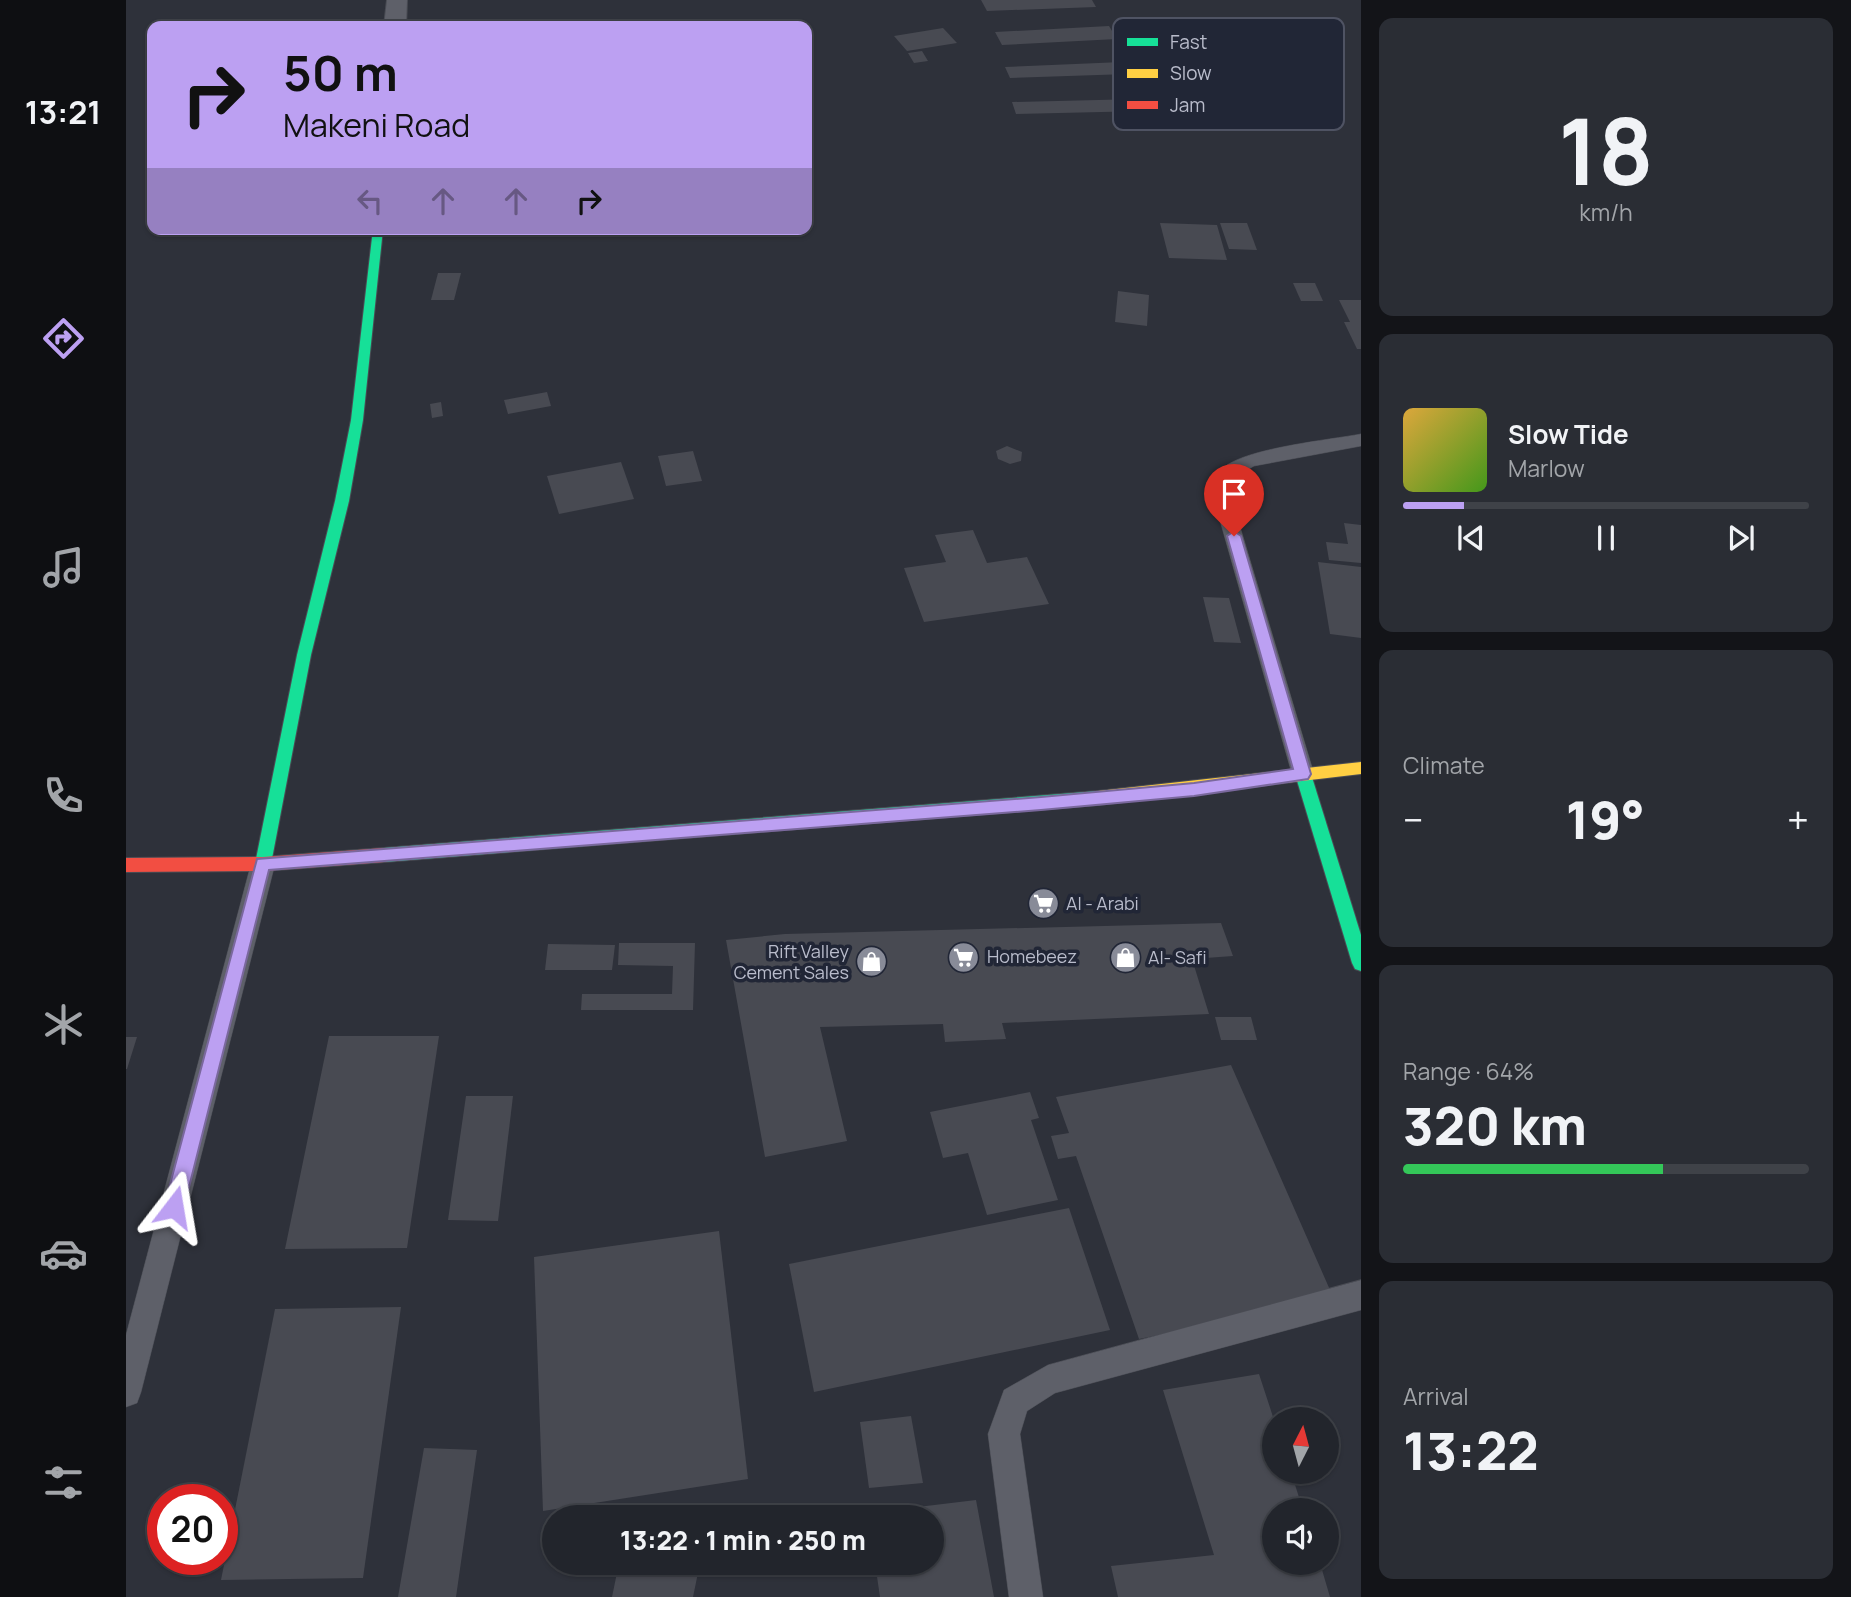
<!DOCTYPE html>
<meta charset="utf-8">
<style>
body{margin:0;font-family:Manrope,sans-serif;background:#2a2d34;color:#f1f3f6;height:100vh;display:flex;flex-direction:column;font-size:26px;white-space:nowrap}
*{box-sizing:border-box;margin:0}
p{font-size:23px;color:#a2a5a9}
.icon{flex:none;width:38px;height:38px;fill:none;stroke:currentColor;stroke-width:2;stroke-linecap:round;stroke-linejoin:round}
.map{position:relative;flex:1;overflow:hidden}
.details{display:flex;flex-direction:column;gap:18px;padding:18px;background:#131418;width:490px}
.details>*{flex:none}
.guide{position:absolute;left:21px;top:21px;width:665px;height:214px;border-radius:14px;box-shadow:0 2px 5px #0004,0 0 0 2px #3f4248;background:#bca0f2;color:#111;overflow:hidden}
.needle{width:46px;rotate:6deg}
.buttons{position:absolute;left:1136px;top:1407px;display:grid;gap:14px}
.buttons a{display:grid;place-items:center;width:77px;height:77px;border-radius:50%;background:#22252c;box-shadow:0 2px 5px #0004,0 0 0 2px #3f4248;font-size:35px}
.speed{position:absolute;left:21px;top:1484px;display:flex;gap:14px;font-size:35px;font-weight:700;text-align:center}
.speed>*{display:grid;place-content:center;width:91px;height:91px;border-radius:50%;background:#22252c;box-shadow:0 2px 5px #0004,0 0 0 2px #3f4248;line-height:1}
.speed .limit{border:10px solid #d22;background:#fff;color:#111}
.pin{position:absolute;display:grid;place-items:center;width:60px;height:60px;color:#fff;margin:-72px -30px;border-radius:50% 50% 50% 0;rotate:-45deg;box-shadow:0 0 7px #0007}
.pin .icon{rotate:45deg}
.me{position:absolute;width:77px;margin:-38px;rotate:14deg;stroke-linejoin:round;filter:drop-shadow(0 0 5px #0008)}
.turn{display:flex;align-items:center;gap:24px;height:147px;padding:0 21px;font-size:32px}
.turn .icon{width:91px;height:91px;stroke-width:2.5}
.turn b{display:block;font-size:49px;line-height:60px}
.lanes{display:flex;align-items:center;height:66px;padding:0 21px;background:#0003;justify-content:center;gap:35px;direction:ltr}
.lanes .off{opacity:.35}
.big{font-size:52px;font-weight:800;line-height:1.1}
.details .card{flex:1;display:flex;flex-direction:column;justify-content:center;gap:10px;min-width:0;padding:0 24px;border-radius:14px;background:#2a2d34}
.details .dial{align-items:center;gap:0}
.dial b{font-size:91px;line-height:1}
.song{display:flex;align-items:center;gap:21px}
.cover{width:84px;height:84px;border-radius:10px;background:linear-gradient(135deg,hsl(40 70% 55%),hsl(100 70% 35%))}
.played{height:7px;border-radius:4px;background:linear-gradient(90deg,#bca0f2 15%,#3f4248 15%)}
.keys{display:flex;justify-content:space-around;direction:ltr}
.heat{display:flex;justify-content:space-between;align-items:center;font-size:38px;direction:ltr}
.charge{height:10px;border-radius:5px;background:linear-gradient(90deg,#34c759 64%,#3f4248 0)}
.trip{position:absolute;left:416px;top:1505px;width:402px;height:70px;border-radius:35px;background:#22252c;box-shadow:0 2px 5px #0004,0 0 0 2px #3f4248;font-weight:800;line-height:70px;text-align:center}
main{display:flex;flex:1;min-height:0}
.tab-bar{display:flex;flex-direction:column;width:126px;justify-content:space-around;align-items:center;background:#0e0f12;color:#a2a5a9}
.tab-bar .icon{width:49px;height:49px}
.tab-bar .on{color:#bca0f2}
.tab-bar b{font-size:32px;color:#f1f3f6}
.map>svg:first-child{display:block}
.building{fill:#484a52}
.lines{fill:none;stroke-linecap:round;stroke-linejoin:round}
.lane-casing{stroke:#4a4c54;stroke-width:1}
.street-casing{stroke:#4a4c54;stroke-width:2}
.fast-casing{stroke:#4a4c54;stroke-width:2}
.slow-casing{stroke:#4a4c54;stroke-width:2}
.jam-casing{stroke:#4a4c54;stroke-width:2}
.lane{fill:#5e6069;fill-rule:evenodd}
.street{fill:#5e6069;fill-rule:evenodd}
.fast{fill:#16e098;fill-rule:evenodd}
.slow{fill:#ffcf43;fill-rule:evenodd}
.jam{fill:#f24e42;fill-rule:evenodd}
.route{fill:#bca0f2;stroke:#7a689d;stroke-width:2}
.labels{text-anchor:middle;stroke-width:7;stroke-linejoin:round;paint-order:stroke}
.poi-label{font-size:18px;fill:#b9bccb;stroke:#212636;text-anchor:start}
.key{fill:#212636;stroke:#4f5363;stroke-width:2}
.key-label{font-size:19px;fill:#b9bccb}
</style>
<main>
<nav class="tab-bar">
<b>13:21</b>
<svg class="icon on" aria-label="directions" viewBox="0 0 24 24"><path d="M12 3l9 9-9 9-9-9zM9 14v-3h6M13 9l2 2-2 2"/></svg>
<svg class="icon" aria-label="music" viewBox="0 0 24 24"><path d="M9 18V5l10-2v13"/><circle cx="6" cy="18" r="3"/><circle cx="16" cy="16" r="3"/></svg>
<svg class="icon" aria-label="phone" viewBox="0 0 24 24"><path d="M5 4h4l2 5-3 2q2 4 5 5l2-3 5 2v4C11 20 4 13 5 4z"/></svg>
<svg class="icon" aria-label="climate" viewBox="0 0 24 24"><path d="M12 3v18M4 7l16 10M4 17L20 7"/></svg>
<svg class="icon" aria-label="car" viewBox="0 0 24 24"><path d="M5 17H2v-5l4-1 3-4h7l3 4 3 1v5h-3M9 17h6M6 11h13"/><circle cx="7" cy="17" r="2"/><circle cx="17" cy="17" r="2"/></svg>
<svg class="icon" aria-label="filters" viewBox="0 0 24 24"><path d="M4 7h16M4 17h16"/><circle cx="9" cy="7" r="2"/><circle cx="15" cy="17" r="2"/></svg>
</nav>
<div class="map">
<svg width="1235" height="1597" viewBox="0 0 1235 1597">
<rect width="100%" height="100%" fill="#2e313a"/>
<!-- building -->
<g class="building">
<path d="M855,0h111l4,7 -109,4z"/>
<path d="M983,26l8,13 -115,6 -7,-13z"/>
<path d="M817,28l14,15 -50,8 -13,-15z"/>
<path d="M796,51l6,10 -14,2 -6,-10z"/>
<path d="M996,62l6,12 -118,4 -5,-11z"/>
<path d="M1013,99l6,12 -129,3 -4,-12z"/>
<path d="M1034,223l57,2 10,35 -58,-2z"/>
<path d="M1094,223h27l10,27 -28,-1z"/>
<path d="M312,273h23l-7,27h-23z"/>
<path d="M1167,283h22l8,18h-22z"/>
<path d="M992,291l31,4 -2,31 -32,-4z"/>
<path d="M1213,300h22v49h-4l-13,-27h6z"/>
<path d="M421,392l4,14 -43,8 -4,-14z"/>
<path d="M315,402l2,14 -11,2 -2,-14z"/>
<path d="M881,446l15,6 -1,9 -11,3 -12,-5 -2,-8z"/>
<path d="M567,451l9,30 -36,5 -8,-30z"/>
<path d="M495,462l13,37 -75,15 -12,-38z"/>
<path d="M1218,523l17,2v38l-32,-3 -3,-18 22,2z"/>
<path d="M847,530l14,33 40,-6 22,47 -125,18 -20,-54 42,-6 -11,-27z"/>
<path d="M1192,562l43,5v71l-31,-4z"/>
<path d="M1077,597l26,1 12,45 -27,-1z"/>
<path d="M1095,923l12,33 -41,3 17,55 -207,9 4,16 -61,3 -2,-18 -123,3 27,114 -82,16 -39,-217 59,-6z"/>
<path d="M493,943h76l-2,67h-112l1,-16h90l1,-28 -55,-1z"/>
<path d="M422,944l67,1 -3,25h-67z"/>
<path d="M1089,1017h36l6,23h-36z"/>
<path d="M203,1036h110l-32,212 -122,1z"/>
<path d="M0,1037h11l-10,32h-1z"/>
<path d="M1105,1065l103,234 -195,40 -63,-183 -18,3 -7,-23 18,-3 -13,-36z"/>
<path d="M904,1092l9,26 -8,2 27,80 -71,15 -19,-62 -25,5 -13,-46z"/>
<path d="M340,1096h47l-15,125 -50,-1z"/>
<path d="M943,1208l41,122 -296,62 -25,-128z"/>
<path d="M593,1231l29,248 -205,32 -9,-254z"/>
<path d="M275,1307l-38,271 -142,2 54,-271z"/>
<path d="M1133,1374l15,46v52h17l12,38h-29v53h46l10,34h-212l-7,-31 103,-11 -51,-165z"/>
<path d="M785,1416l12,67 -54,5 -9,-66z"/>
<path d="M298,1448l53,2 -21,147h-58z"/>
<path d="M850,1500l18,97h-114l-5,-34h58v-46h-64l-1,-4z"/>
<path d="M493,1563h81l-7,34h-81z"/>
</g>
<g class="lines">
<defs>
<g id="lane">
<path d="M1235,434v12l-107,20 -17,10 -4,14 2,20 79,264 -3,6 -8,3 -8,-3 -3,-6 -75,-264c-2,-13 -5,-32 6,-42 23,-20 106,-28 138,-34z"/>
<path d="M137,854l8,3 4,7 -134,528 -4,11 -11,4v-72l125,-471 4,-7z"/>
<path d="M1235,1280v30l-306,83 -28,18 -7,23 23,163h-34l-21,-163 16,-44 44,-25z"/>
</g>
<path id="street" d="M261,0h20l-1,26h-22z"/>
<g id="fast">
<path d="M247,229h10l-20,191 -14,81 -38,154 -40,209 -2,5 -6,2 -6,-2 -2,-5 42,-209 38,-154 16,-81z"/>
<path d="M1177,768l5,2 3,4 50,161v36l-6,-2 -3,-6 -57,-189 3,-4z"/>
<path d="M972,791l6,2 2,5 -2,5 -6,2 -714,57 -6,-2 -2,-5 2,-5 6,-2z"/>
</g>
<path id="slow" d="M1235,762v12l-263,31 -6,-2 -2,-5 2,-5 6,-2z"/>
<path id="jam" d="M258,848l6,2 2,5 -2,5 -6,2 -121,9 -137,1v-14l137,-1z"/>
</defs>
<!-- lane casing -->
<use href="#lane" class="lane-casing"/>
<!-- street casing -->
<use href="#street" class="street-casing"/>
<!-- fast casing -->
<use href="#fast" class="fast-casing"/>
<!-- slow casing -->
<use href="#slow" class="slow-casing"/>
<!-- jam casing -->
<use href="#jam" class="jam-casing"/>
<!-- lane -->
<use href="#lane" class="lane"/>
<!-- street -->
<use href="#street" class="street"/>
<!-- fast -->
<use href="#fast" class="fast"/>
<!-- slow -->
<use href="#slow" class="slow"/>
<!-- jam -->
<use href="#jam" class="jam"/>
</g>
<!-- route -->
<path class="route" d="M1108,531l7,5 70,238 -3,5 -114,17 -153,14 -772,60 -85,337 -3,7 -7,3 -7,-3 -3,-7 93,-348 784,-62 153,-14 99,-14 -66,-233z"/>
<!-- icons -->
<defs>
<symbol id="supermarket-disc" viewBox="-11 -11 22 22"><circle r="9.5" fill="#888b98" stroke="#212636"/><path d="M-6-5.5h2.5l.6 2H6L4.5 2H-2.5L-4.4-4H-6ZM-1.5 3.2a1.3 1.3 0 1 0 .1 0ZM3 3.2a1.3 1.3 0 1 0 .1 0Z" fill="#fff"/></symbol>
<symbol id="shop-disc" viewBox="-11 -11 22 22"><circle r="9.5" fill="#888b98" stroke="#212636"/><path d="M-5-2.5h2.3a2.7 3.5 0 0 1 5.4 0H5L5.5 6h-11ZM-1.5-2.5h3a1.5 2.3 0 0 0-3 0Z" fill="#fff"/></symbol>
</defs>
<g fill-rule="evenodd">
<use href="#supermarket-disc" x="900" y="886" width="35" height="35"/>
<use href="#supermarket-disc" x="820" y="940" width="35" height="35"/>
<use href="#shop-disc" x="982" y="940" width="35" height="35"/>
<use href="#shop-disc" x="728" y="944" width="35" height="35"/>
</g>
<g class="labels">
<!-- poi labels -->
<g class="poi-label">
<text x="940" y="910">Al - Arabi</text>
<text x="723" y="958" text-anchor="end">Rift Valley<tspan x="723" dy="21">Cement Sales</tspan></text>
<text x="861" y="963">Homebeez</text>
<text x="1022" y="964">Al- Safi</text>
</g>
</g>
<!-- legend -->
<rect x="987" y="18" width="231" height="112" rx="10" class="key"/>
<rect x="1001" y="38" width="31" height="8" fill="#16e098"/>
<rect x="1001" y="69" width="31" height="9" fill="#ffcf43"/>
<rect x="1001" y="101" width="31" height="8" fill="#f24e42"/>
<g class="key-label">
<text x="1044" y="49">Fast</text>
<text x="1044" y="80">Slow</text>
<text x="1044" y="112">Jam</text>
</g>
</svg>
<div class="buttons">
<a><svg class="needle" viewBox="-14 -14 28 28"><path d="M0-13l5 13h-10z" fill="#e53935"/><path d="M0 13l5-13h-10z" fill="#a2a5a9"/></svg></a>
<a><svg class="icon" aria-label="sound" viewBox="0 0 24 24"><path d="M4 9h4l5-4v14l-5-4H4zM17 9q2 3 0 6"/></svg></a>
</div>
<div class="speed"><div class="limit">20</div></div>
<div class="pin" style="left:1108px;top:536px;background:#d93025"><svg class="icon" aria-label="arrive" viewBox="0 0 24 24"><path d="M6 21V4h12l-3 4 3 4H6"/></svg></div>
<svg class="me" style="left:48px;top:1207px" viewBox="-20 -20 40 40"><path d="M0-17L14 15 0 8-14 15z" fill="#bca0f2" stroke="#fff" stroke-width="4"/></svg>
<div class="trip">13:22 · 1 min · 250 m</div>
<div class="guide">
<div class="turn"><svg class="icon" aria-label="right" viewBox="0 0 24 24"><path d="M7 20v-9h11M14 6l5 5-5 5"/></svg><div><b>50 m</b>Makeni Road</div></div>
<div class="lanes"><svg class="icon off" aria-label="left" viewBox="0 0 24 24"><path d="M17 20v-9H6M10 6l-5 5 5 5"/></svg><svg class="icon off" aria-label="ahead" viewBox="0 0 24 24"><path d="M12 20V5M6 11l6-6 6 6"/></svg><svg class="icon off" aria-label="ahead" viewBox="0 0 24 24"><path d="M12 20V5M6 11l6-6 6 6"/></svg><svg class="icon" aria-label="right" viewBox="0 0 24 24"><path d="M7 20v-9h11M14 6l5 5-5 5"/></svg></div>
</div>
</div>
<section class="details">
<div class="card dial"><b>18</b><p>km/h</p></div>
<div class="card">
<div class="song"><i class="cover"></i><div><b>Slow Tide</b><p>Marlow</p></div></div>
<div class="played"></div>
<div class="keys"><svg class="icon" aria-label="previous" viewBox="0 0 24 24"><path d="M18 5L8 12l10 7zM5 5v14"/></svg><svg class="icon" aria-label="pause" viewBox="0 0 24 24"><path d="M8 5v14M16 5v14"/></svg><svg class="icon" aria-label="next" viewBox="0 0 24 24"><path d="M6 5l10 7-10 7zM19 5v14"/></svg></div>
</div>
<div class="card"><p>Climate</p>
<div class="heat"><a>−</a><b class="big">19°</b><a>+</a></div>
</div>
<div class="card"><p>Range · 64%</p><b class="big">320 km</b><div class="charge"></div></div>
<div class="card"><p>Arrival</p><b class="big">13:22</b></div>
</section>
</main>
